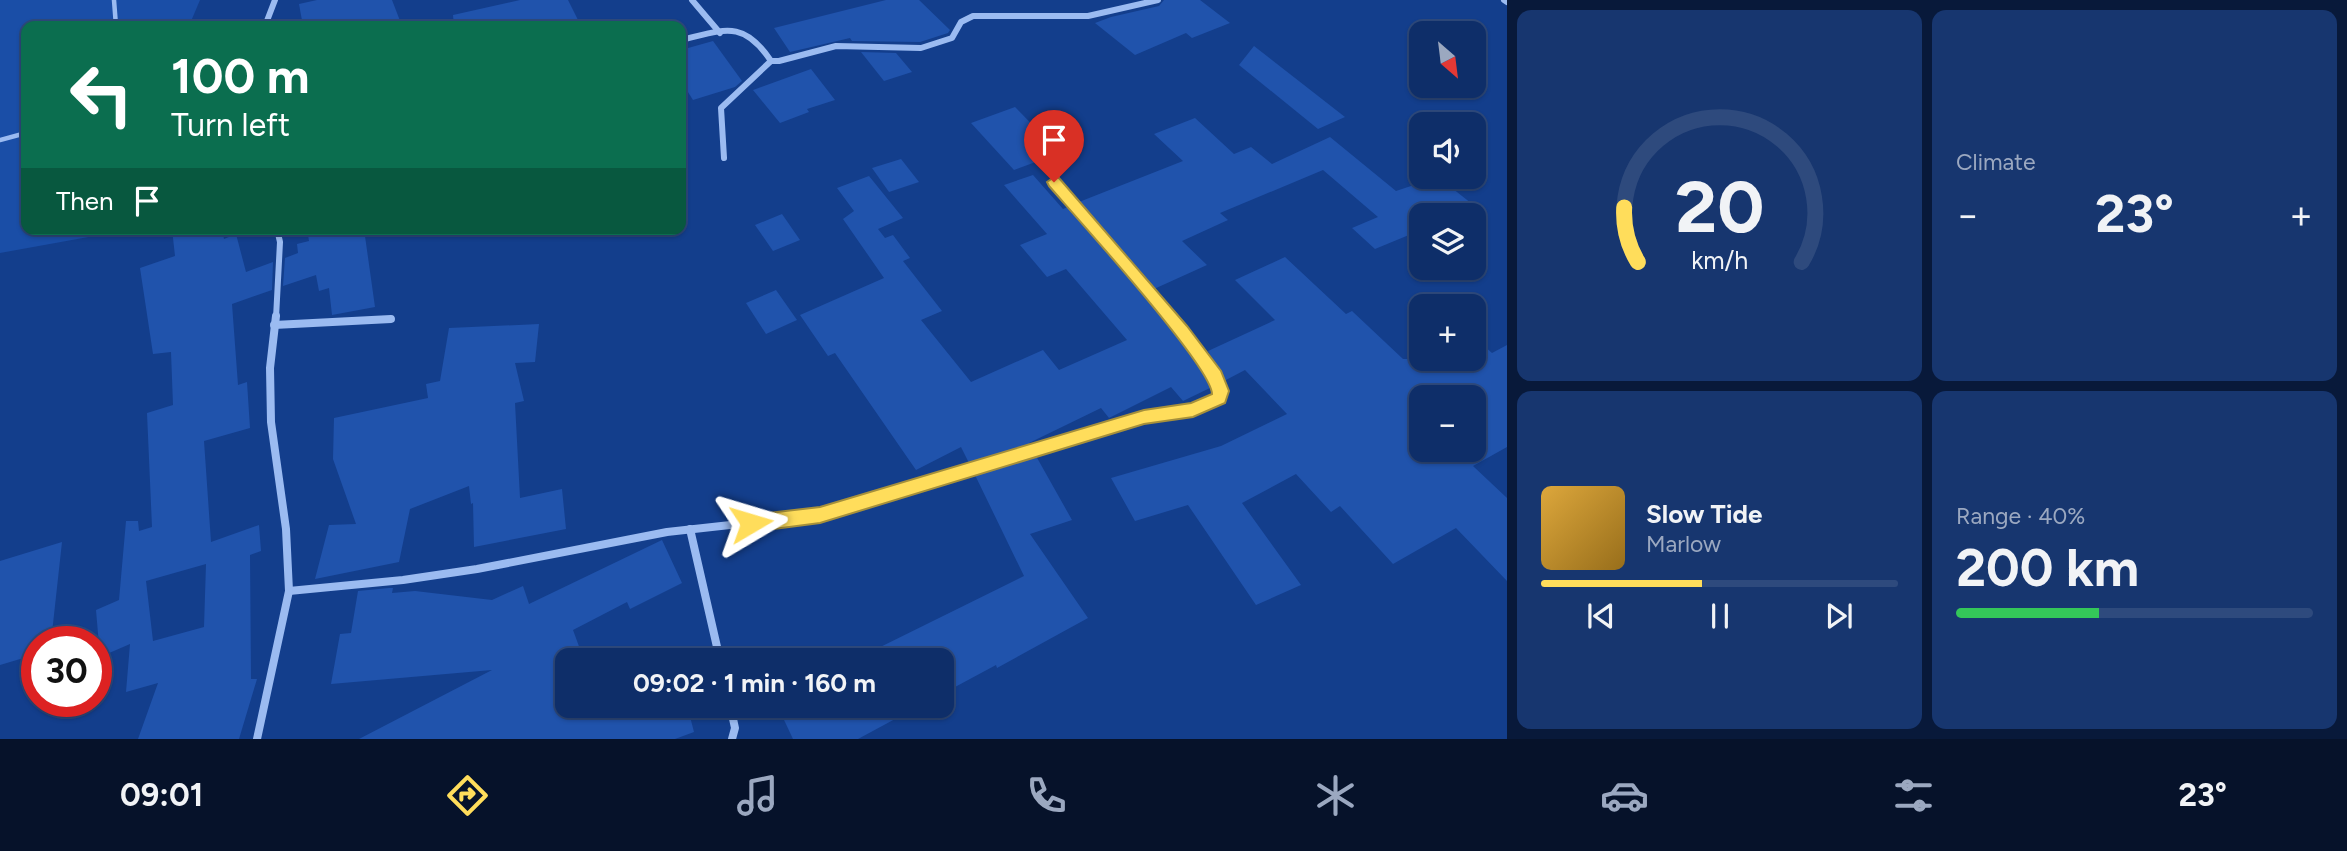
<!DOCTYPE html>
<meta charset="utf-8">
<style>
body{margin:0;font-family:Figtree,sans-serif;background:#17366f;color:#f1f3f6;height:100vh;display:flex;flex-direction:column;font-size:26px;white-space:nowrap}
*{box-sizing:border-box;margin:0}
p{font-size:23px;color:#9ba8c0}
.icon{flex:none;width:38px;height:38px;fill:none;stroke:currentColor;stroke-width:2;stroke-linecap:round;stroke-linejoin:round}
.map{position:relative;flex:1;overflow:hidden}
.panel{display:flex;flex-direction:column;gap:10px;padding:10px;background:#08193a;width:840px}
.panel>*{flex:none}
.banner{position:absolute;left:21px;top:21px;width:665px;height:214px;border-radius:14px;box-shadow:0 2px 5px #0004,0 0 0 2px #2e4a7d;background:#0b6e4f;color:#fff;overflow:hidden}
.needle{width:46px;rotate:152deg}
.controls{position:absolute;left:1409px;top:21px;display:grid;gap:14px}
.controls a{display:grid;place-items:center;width:77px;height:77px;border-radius:14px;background:#0e2e69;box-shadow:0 2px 5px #0004,0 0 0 2px #2e4a7d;font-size:35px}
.speed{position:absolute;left:21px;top:626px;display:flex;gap:14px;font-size:35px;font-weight:700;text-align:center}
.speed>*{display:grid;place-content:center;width:91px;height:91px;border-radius:50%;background:#0e2e69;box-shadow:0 2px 5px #0004,0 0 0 2px #2e4a7d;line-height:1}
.speed .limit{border:10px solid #d22;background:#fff;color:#111}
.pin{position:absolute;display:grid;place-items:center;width:60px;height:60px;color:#fff;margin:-72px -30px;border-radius:50% 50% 50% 0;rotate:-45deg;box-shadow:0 0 7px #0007}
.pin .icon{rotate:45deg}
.me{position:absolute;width:77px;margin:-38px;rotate:83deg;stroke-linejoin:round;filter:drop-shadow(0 0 5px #0008)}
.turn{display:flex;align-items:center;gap:24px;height:147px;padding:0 35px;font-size:32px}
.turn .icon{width:91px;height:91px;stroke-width:2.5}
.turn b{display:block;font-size:49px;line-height:60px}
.then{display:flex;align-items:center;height:66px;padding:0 35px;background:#0003;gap:14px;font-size:26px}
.big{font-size:52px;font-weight:700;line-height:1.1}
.panel .tile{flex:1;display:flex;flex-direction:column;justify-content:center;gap:10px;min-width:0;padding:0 24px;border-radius:14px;background:#17366f}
.panel .dial{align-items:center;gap:0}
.dial svg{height:182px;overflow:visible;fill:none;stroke:#2e4a7d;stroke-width:7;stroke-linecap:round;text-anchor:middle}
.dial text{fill:#f1f3f6;stroke:none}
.song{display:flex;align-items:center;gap:21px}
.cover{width:84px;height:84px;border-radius:10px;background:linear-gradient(135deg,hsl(40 70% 55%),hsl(40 70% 35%))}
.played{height:7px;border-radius:4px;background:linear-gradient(90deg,#ffdd5b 45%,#2e4a7d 45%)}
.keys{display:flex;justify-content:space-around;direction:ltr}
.heat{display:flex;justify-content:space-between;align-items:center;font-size:38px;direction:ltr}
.charge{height:10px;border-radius:5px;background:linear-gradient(90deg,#34c759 40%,#2e4a7d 0)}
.panel .tiles{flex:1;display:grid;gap:10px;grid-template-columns:repeat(2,1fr)}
.trip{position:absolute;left:555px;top:648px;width:399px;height:70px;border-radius:14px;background:#0e2e69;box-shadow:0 2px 5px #0004,0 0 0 2px #2e4a7d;font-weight:700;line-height:70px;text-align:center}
.dock{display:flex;height:112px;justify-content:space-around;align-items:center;background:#06122a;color:#9ba8c0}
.dock .icon{width:49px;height:49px}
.dock .selected{color:#ffdd5b}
.dock b{font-size:32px;color:#f1f3f6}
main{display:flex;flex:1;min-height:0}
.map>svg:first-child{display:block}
.green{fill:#1a4ea7}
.building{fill:#2053ac;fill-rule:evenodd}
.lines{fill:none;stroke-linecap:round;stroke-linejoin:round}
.lane{stroke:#9bbbf1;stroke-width:4.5}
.street-far1{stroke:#9bbbf1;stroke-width:6}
.street{stroke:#9bbbf1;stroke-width:8}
.route{fill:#ffdd5b;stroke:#a6903b;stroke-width:2}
</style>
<main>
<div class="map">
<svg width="1507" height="739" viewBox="0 0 1507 739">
<rect width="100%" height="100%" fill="#133e8c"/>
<!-- green -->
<path class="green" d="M0,0h200l-11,26h-163v203h85l-17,7 -94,17z"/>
<!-- building -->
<g class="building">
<path d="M317,0h75l10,26h-99l-4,-22z"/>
<path d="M520,0h48l13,26h-127l-1,-11z"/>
<path d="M886,0h33l31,30 -2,3 -28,9 -68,-1 -2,-3 -60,14 -16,-24z"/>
<path d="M1164,0h36l30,23 -38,15 -6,-5 -51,22 -40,-32 16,-6 48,-11z"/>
<path d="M713,41l29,40 -7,6 -42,13 -12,-19v-31z"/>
<path d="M1254,46l91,71 -27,12 -79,-64z"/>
<path d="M861,52l35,1 16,19 -28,9z"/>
<path d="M811,69l24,31 -28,9 2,3 -29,11 -27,-33z"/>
<path d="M1015,107l45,46 -46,17 -43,-47z"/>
<path d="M1195,118l39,36 17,-7 21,17 58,-27 66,54 42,-14 48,38h-65v15l-46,19 -23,-21 26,-11 -55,-47 -103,43 8,7 -46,21 25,24 -53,24 -75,-87 104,-41 -29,-27z"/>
<path d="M901,159l18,23 -30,10 -17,-24z"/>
<path d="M1033,175l30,34 5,-2 98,113 31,39 15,28 -29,14 -12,-14 -62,31 -8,-10 -72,35 1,2 -61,18 -8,-16 -45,23 -81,-117 -7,3 -28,-41 84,-37 -41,-59 11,-8 -17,-23 32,-12 34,42 -25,11 7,9 8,-3 17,23 -7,3 39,50 -21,9 50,62 72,-32 16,20 68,-30 -61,-71 -19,8 -27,-32 27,-11 -43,-49z"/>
<path d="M782,214l18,26 -27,11 -18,-26z"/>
<path d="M172,229h50l2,10 12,-5 10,38 27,-10 -1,28 -40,14 6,81 9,-3 3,46 -46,13 7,101 48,-17 2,26 -11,4 1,124h6l-18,60h-101l20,-56 -32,9 4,-48 -30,13 -4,-47 23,-10 7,-79h12l1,10 13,-4 -5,-114 26,-8 -2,-53 -18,2 -13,-86 35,-12zM206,564l-2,63 -51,14 -7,-60z"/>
<path d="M307,229h57l11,78 -43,8 -3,-27 -10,3 -3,-16 -33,11 2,-28 13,-5 -1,-9 12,-3z"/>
<path d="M1285,257l61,57 6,-3 51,48h71v-10l8,-5 10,9 15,-8v102l-34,19 34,32v83l-51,-53 -63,36 -53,-58 -9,6 -35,-38 -54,29 59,82 -45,20 -68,-100 -53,16 -24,-43 110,-32 66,-32 -42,-44 -21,11 -16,-30 67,-31 -40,-40zM1421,397h53v53h-53z"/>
<path d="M776,290l21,30 -31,14 -20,-31z"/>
<path d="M539,324l-4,38 -20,1 9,38 -9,2 5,95 42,-9 4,40 -92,18 -1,-44 -2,1 -2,-18 -59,23 -11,53 -84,17 14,-54 27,-1 -23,-65 1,-41 94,-20 -2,-14 14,-3 9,-53z"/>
<path d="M1036,456l36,64 -42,14 58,84 -91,50 -1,-3 -54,29v-34h-88l170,-84 -49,-101z"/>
<path d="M662,540l20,43 -52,26 -3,-7 -54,28 11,30h-17v45h120l7,27 -19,7h-316l133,-69 -161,14 9,-50 11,-1 7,-42 31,-3h4l-1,5 23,-2 77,9 31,-14 6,18z"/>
<path d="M62,542l-11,100h-14v12l-37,11v-104z"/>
<path d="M777,705h144l-63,34h-65z"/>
</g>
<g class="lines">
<!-- lane -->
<g class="lane">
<path d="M114,0l2,26"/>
<path d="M0,140l26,-7"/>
</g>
<!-- street-far1 -->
<g class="street-far1">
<path d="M692,0l28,33"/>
<path d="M1504,0l3,2"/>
<path d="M265,26l10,-26"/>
<path d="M681,40c43,-10 62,-21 90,21h8l57,-15 85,2 31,-10 9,-16 12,-6h115l70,-16"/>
<path d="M724,158l-3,-50 50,-47"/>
<path d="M1054,182l118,136"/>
<path d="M276,318l4,-76 -3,-13"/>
</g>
<!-- street -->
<g class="street">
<path d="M274,325l117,-6"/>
<path d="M690,529l30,131"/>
<path d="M289,591l114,-11 74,-11 190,-37 153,-17 324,-98 49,-7 26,-12c6,-23 -34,-64 -48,-82"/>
<path d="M730,705l5,23 -3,11"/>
<path d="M257,739l32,-148 -3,-62 -15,-107 -1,-54 6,-52"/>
</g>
</g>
<!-- route -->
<path class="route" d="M1054,177l5,1 128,148 34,45 8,20 -4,12 -32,14 -49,7 -324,99 -69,9 -7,-3 -2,-6 2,-6 7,-2 69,-8 324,-97 47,-7 21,-9c0,-27 -137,-178 -163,-208l-2,-4z"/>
</svg>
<div class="controls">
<a><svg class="needle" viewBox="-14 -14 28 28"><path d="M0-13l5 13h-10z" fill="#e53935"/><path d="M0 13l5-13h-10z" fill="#9ba8c0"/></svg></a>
<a><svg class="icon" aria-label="sound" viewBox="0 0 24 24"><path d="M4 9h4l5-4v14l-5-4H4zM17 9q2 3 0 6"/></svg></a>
<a><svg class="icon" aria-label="layers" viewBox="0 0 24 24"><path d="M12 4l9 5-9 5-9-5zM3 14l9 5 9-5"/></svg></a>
<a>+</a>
<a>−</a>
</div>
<div class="speed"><div class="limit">30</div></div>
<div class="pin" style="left:1054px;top:182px;background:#d93025"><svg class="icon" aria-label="arrive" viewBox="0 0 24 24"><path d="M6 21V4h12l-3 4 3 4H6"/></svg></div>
<svg class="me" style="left:751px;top:523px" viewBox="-20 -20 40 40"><path d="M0-17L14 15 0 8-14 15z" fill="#ffdd5b" stroke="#fff" stroke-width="4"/></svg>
<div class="trip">09:02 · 1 min · 160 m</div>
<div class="banner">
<div class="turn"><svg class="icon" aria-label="left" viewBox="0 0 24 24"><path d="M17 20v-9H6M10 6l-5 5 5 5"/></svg><div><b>100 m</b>Turn left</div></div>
<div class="then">Then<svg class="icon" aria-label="arrive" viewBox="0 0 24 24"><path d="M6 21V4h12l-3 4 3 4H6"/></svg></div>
</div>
</div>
<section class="panel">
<div class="tiles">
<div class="tile dial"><svg viewBox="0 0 100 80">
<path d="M14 69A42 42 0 1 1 86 69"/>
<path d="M14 69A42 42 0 0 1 8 45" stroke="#ffdd5b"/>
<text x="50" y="56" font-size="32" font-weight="700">20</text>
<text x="50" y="72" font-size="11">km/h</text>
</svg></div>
<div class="tile"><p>Climate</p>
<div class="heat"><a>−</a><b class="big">23°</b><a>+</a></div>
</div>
<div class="tile">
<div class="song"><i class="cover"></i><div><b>Slow Tide</b><p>Marlow</p></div></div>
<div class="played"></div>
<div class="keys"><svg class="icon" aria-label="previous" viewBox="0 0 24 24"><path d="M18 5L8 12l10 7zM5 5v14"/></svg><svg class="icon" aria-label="pause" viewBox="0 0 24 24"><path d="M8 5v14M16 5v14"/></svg><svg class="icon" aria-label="next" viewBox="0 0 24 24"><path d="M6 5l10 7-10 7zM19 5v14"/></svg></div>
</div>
<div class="tile"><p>Range · 40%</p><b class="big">200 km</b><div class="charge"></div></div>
</div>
</section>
</main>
<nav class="dock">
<b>09:01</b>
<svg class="icon selected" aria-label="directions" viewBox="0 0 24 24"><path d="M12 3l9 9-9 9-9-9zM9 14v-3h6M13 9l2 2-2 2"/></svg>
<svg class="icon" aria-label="music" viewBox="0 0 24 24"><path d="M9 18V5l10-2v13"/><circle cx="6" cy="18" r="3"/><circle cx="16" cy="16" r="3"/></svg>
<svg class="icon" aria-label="phone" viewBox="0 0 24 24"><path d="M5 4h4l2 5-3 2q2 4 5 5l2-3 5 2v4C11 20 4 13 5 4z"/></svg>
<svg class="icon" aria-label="climate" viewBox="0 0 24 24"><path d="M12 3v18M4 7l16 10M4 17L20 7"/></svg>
<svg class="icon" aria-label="car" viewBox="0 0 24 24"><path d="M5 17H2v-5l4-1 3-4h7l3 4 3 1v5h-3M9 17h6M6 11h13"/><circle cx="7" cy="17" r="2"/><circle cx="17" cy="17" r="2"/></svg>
<svg class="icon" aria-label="filters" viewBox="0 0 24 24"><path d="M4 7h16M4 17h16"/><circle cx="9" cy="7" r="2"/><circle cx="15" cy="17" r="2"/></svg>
<b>23°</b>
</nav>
